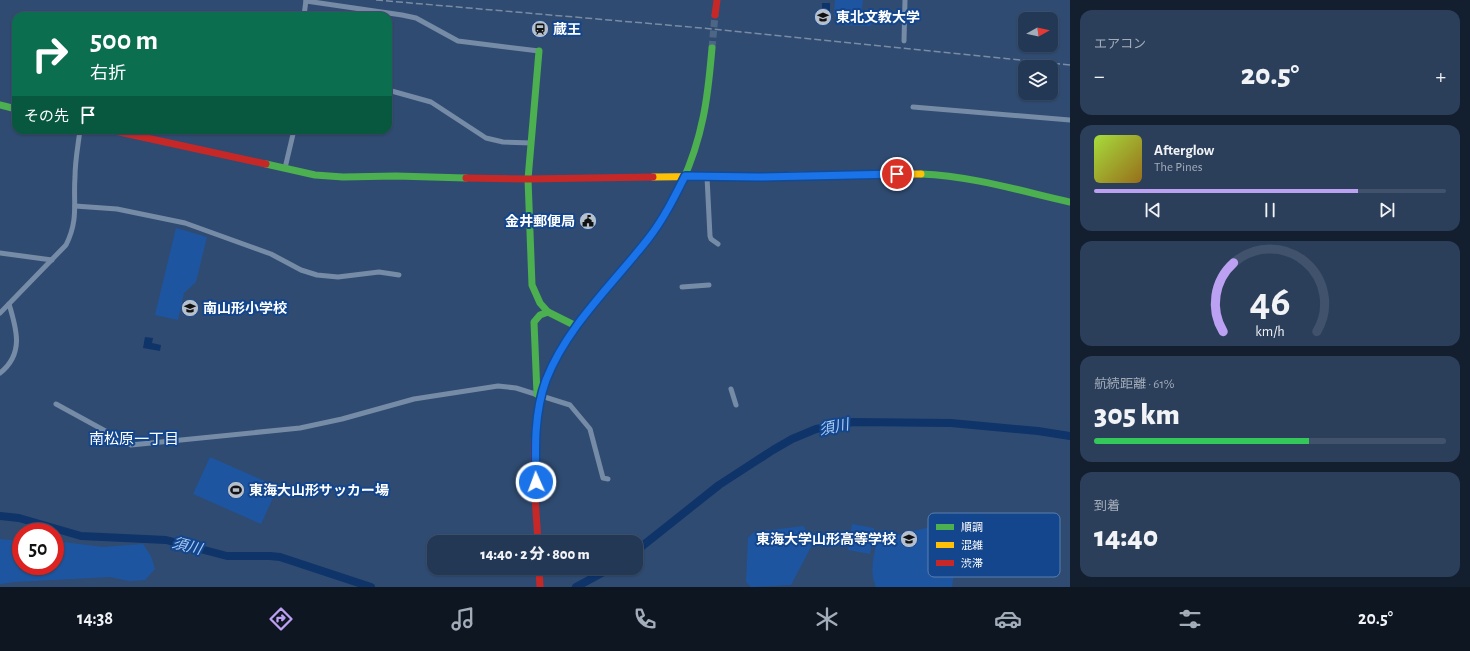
<!DOCTYPE html>
<html lang="ja">
<meta charset="utf-8">
<style>
body{margin:0;font-family:"Alegreya Sans","Noto Sans JP",sans-serif;background:#2b3f5b;color:#f1f3f6;height:100vh;display:flex;flex-direction:column;font-size:15px;white-space:nowrap}
*{box-sizing:border-box;margin:0}
p{font-size:13px;color:#a3acb9}
.icon{flex:none;width:22px;height:22px;fill:none;stroke:currentColor;stroke-width:2;stroke-linecap:round;stroke-linejoin:round}
.map{position:relative;flex:1;overflow:hidden}
.sheet{display:flex;flex-direction:column;gap:10px;padding:10px;background:#131f2f;width:400px}
.sheet>*{flex:none}
.hud{position:absolute;left:12px;top:12px;width:380px;height:122px;border-radius:12px;box-shadow:0 1px 3px #0004,0 0 0 1px #40526c;background:#0b6e4f;color:#fff;overflow:hidden}
.needle{width:26px;rotate:82deg}
.fabs{position:absolute;left:1018px;top:12px;display:grid;gap:8px}
.fabs a{display:grid;place-items:center;width:40px;height:40px;border-radius:8px;background:#233855;box-shadow:0 1px 3px #0004,0 0 0 1px #40526c;font-size:20px}
.speed{position:absolute;left:12px;top:523px;display:flex;gap:8px;font-size:20px;font-weight:700;text-align:center}
.speed>*{display:grid;place-content:center;width:52px;height:52px;border-radius:50%;background:#233855;box-shadow:0 1px 3px #0004,0 0 0 1px #40526c;line-height:1}
.speed .limit{border:6px solid #d22;background:#fff;color:#111}
.pin{position:absolute;display:grid;place-items:center;width:34px;height:34px;color:#fff;margin:-17px;border:2px solid #fff;border-radius:50%;box-shadow:0 1px 4px #0007}
.me{position:absolute;width:44px;margin:-22px;rotate:358deg;stroke-linejoin:round;filter:drop-shadow(0 0 3px #0008)}
.turn{display:flex;align-items:center;gap:14px;height:84px;padding:0 12px;font-size:18px}
.turn .icon{width:52px;height:52px;stroke-width:2.5}
.turn b{display:block;font-size:28px;line-height:34px}
.then{display:flex;align-items:center;height:38px;padding:0 12px;background:#0003;gap:8px;font-size:15px}
.big{font-size:30px;font-weight:800;line-height:1.1}
.sheet .widget{flex:1;display:flex;flex-direction:column;justify-content:center;gap:6px;min-width:0;padding:0 14px;border-radius:12px;background:#2b3f5b}
.sheet .dial{align-items:center;gap:0}
.dial svg{height:104px;overflow:visible;fill:none;stroke:#40526c;stroke-width:7;stroke-linecap:round;text-anchor:middle}
.dial text{fill:#f1f3f6;stroke:none}
.song{display:flex;align-items:center;gap:12px}
.cover{width:48px;height:48px;border-radius:6px;background:linear-gradient(135deg,hsl(80 70% 55%),hsl(40 70% 35%))}
.played{height:4px;border-radius:2px;background:linear-gradient(90deg,#bca0f2 75%,#40526c 75%)}
.keys{display:flex;justify-content:space-around;direction:ltr}
.heat{display:flex;justify-content:space-between;align-items:center;font-size:22px;direction:ltr}
.charge{height:6px;border-radius:3px;background:linear-gradient(90deg,#34c759 61%,#40526c 0)}
.trip{position:absolute;left:427px;top:535px;width:216px;height:40px;border-radius:12px;background:#233855;box-shadow:0 1px 3px #0004,0 0 0 1px #40526c;font-weight:800;line-height:40px;text-align:center}
.tab-bar{display:flex;height:64px;justify-content:space-around;align-items:center;background:#0e1622;color:#a3acb9}
.tab-bar .icon{width:28px;height:28px}
.tab-bar .on{color:#bca0f2}
.tab-bar b{font-size:18px;color:#f1f3f6}
main{display:flex;flex:1;min-height:0}
.map>svg:first-child{display:block}
.green{fill:#1e55a0}
.water{fill:#0f346a}
.lines{fill:none;stroke-linecap:round;stroke-linejoin:round}
.river{stroke:#0f346a;stroke-width:8}
.secondary-tunnel{stroke:#4e6686;stroke-width:7;stroke-dasharray:7 3.5;stroke-linecap:butt}
.street{stroke:#768ba6;stroke-width:5}
.fast{stroke:#4caf50;stroke-width:7}
.slow{stroke:#ffc107;stroke-width:7}
.jam{stroke:#c62828;stroke-width:7}
.rail{stroke:#798ca4;stroke-width:1.5;stroke-dasharray:7 3;stroke-linecap:butt}
.route-casing{stroke:#114b97;stroke-width:10}
.route{stroke:#1a73e8;stroke-width:7}
.labels{text-anchor:middle;stroke-width:4;stroke-linejoin:round;paint-order:stroke}
.poi-label{font-size:14px;font-weight:bold;fill:#fff;stroke:#13468d;text-anchor:start}
.water-label{font-size:15px;font-style:italic;fill:#a8cbf8;stroke:#13468d}
.neighbourhood-label{font-size:15px;fill:#fff;stroke:#13468d}
.key{fill:#13468d;stroke:#5a7eaf;stroke-width:1}
.key-label{font-size:11px;fill:#fff}
</style>
<main>
<div class="map">
<svg width="1070" height="587" viewBox="0 0 1070 587">
<rect width="100%" height="100%" fill="#2f4b71"/>
<!-- green -->
<g class="green">
<path d="M835,0h28l-1,10 21,1 -1,7h-11v8l-31,-1 -6,-11z"/>
<path d="M176,228l31,9 -11,45 -12,11 -6,27 -23,-5z"/>
<path d="M210,457l68,30 -17,37 -68,-30z"/>
<path d="M950,522l10,11 -8,54h-76c-7,-16 -2,-31 1,-47z"/>
<path d="M852,524l22,4 -2,13 -22,-4z"/>
<path d="M804,526l7,21 -20,38 -40,2 -5,-5 2,-44 6,-6z"/>
<path d="M850,538l22,3 -2,13 -22,-4z"/>
<path d="M0,539l21,2v25h34v-25l48,6 40,-3 8,12 4,13 -10,11 -16,1 -19,-4 -95,5 -15,2z"/>
</g>
<!-- water -->
<g class="water">
<path d="M822,3h8v14l-8,-1z"/>
<path d="M145,337l8,1 -1,5 9,2 -1,6 -17,-3z"/>
</g>
<g class="lines">
<!-- river -->
<g class="river">
<path d="M0,516l19,2 62,18 85,4 61,16h43l10,1 91,30"/>
<path d="M636,551l83,-66 54,-35 19,-11 24,-10 37,-7 98,1 87,8 32,5"/>
<path d="M576,587l35,-19"/>
</g>
<!-- secondary-tunnel -->
<path class="secondary-tunnel" d="M712,48l3,-33"/>
<!-- street -->
<g class="street">
<path d="M306,1l96,14 14,3 42,23 81,10"/>
<path d="M304,16l2,-16"/>
<path d="M904,41l1,-41"/>
<path d="M388,90l43,12 55,36 17,4 28,1"/>
<path d="M913,107l157,13"/>
<path d="M285,168l9,-38"/>
<path d="M707,177l3,59 1,3 7,5"/>
<path d="M75,206l42,3 68,14 86,31 30,16 16,5 21,2 41,-5 20,3"/>
<path d="M0,253l52,7"/>
<path d="M682,287l27,-2"/>
<path d="M0,313l66,-68c13,-26 7,-42 9,-68 0,-16 3,-31 5,-47"/>
<path d="M0,373c24,-19 17,-43 9,-69"/>
<path d="M731,389l5,16"/>
<path d="M56,404l75,41 169,-17 42,-9 72,-20 84,-13 18,2 54,17 20,24 13,49 5,1"/>
</g>
<!-- fast -->
<g class="fast">
<path d="M539,51l-11,128 4,106 8,18 8,9 28,14"/>
<path d="M0,105l16,4"/>
<path d="M266,164l49,11 28,2 53,-1 70,2"/>
<path d="M921,174c51,2 100,17 149,28"/>
<path d="M646,242c28,-36 48,-80 57,-124 5,-23 7,-47 9,-70"/>
<path d="M537,394l-3,-72 6,-7 8,-3"/>
</g>
<!-- slow -->
<path class="slow" d="M653,177l268,-3"/>
<!-- jam -->
<g class="jam">
<path d="M715,15l2,-15"/>
<path d="M110,130l156,34"/>
<path d="M466,178l62,1 125,-2"/>
<path d="M538,542c-3,-51 -11,-114 8,-163 22,-53 66,-93 100,-137"/>
<path d="M539,568l1,19"/>
</g>
<!-- rail -->
<path class="rail" d="M376,0l326,28 368,37"/>
</g>
<g class="lines">
<defs>
<path id="route" d="M536,482c-1,-34 -2,-69 10,-102 21,-54 67,-96 102,-141 15,-19 26,-41 37,-63l74,1 138,-3"/>
</defs>
<!-- route casing -->
<use href="#route" class="route-casing"/>
<!-- route -->
<use href="#route" class="route"/>
</g>
<!-- icons -->
<defs>
<symbol id="school-disc" viewBox="-11 -11 22 22"><circle r="9.5" fill="#b6c0cd" stroke="#13468d"/><path d="M0-5L7-2L0 1L-7-2ZM-4 1L0 2.5L4 1V4Q0 6-4 4Z" fill="#111"/></symbol>
<symbol id="station-disc" viewBox="-11 -11 22 22"><circle r="9.5" fill="#b6c0cd" stroke="#13468d"/><path d="M-3-6H3Q5-6 5-4V2Q5 4 3 4L4.5 6H3L1.5 4h-3L-3 6H-4.5L-3 4Q-5 4-5 2V-4Q-5-6-3-6ZM-3.5-4v3h7v-3ZM-3.5 1v1.5H-2V1ZM2 1v1.5H3.5V1Z" fill="#111"/></symbol>
<symbol id="civic-disc" viewBox="-11 -11 22 22"><circle r="9.5" fill="#b6c0cd" stroke="#13468d"/><path d="M-.6-6.5H3V-4.5H.6V-3L4-1V1h2V6H-6V1h2V-1L-.6-3ZM-1.2 2.5V6h2.4V2.5Z" fill="#111"/></symbol>
<symbol id="stadium-disc" viewBox="-11 -11 22 22"><circle r="9.5" fill="#b6c0cd" stroke="#13468d"/><path d="M0-5a6.5 5 0 1 0 0 10a6.5 5 0 1 0 0-10ZM-3.5-1.8h7v3.6h-7Z" fill="#111"/></symbol>
</defs>
<g fill-rule="evenodd">
<use href="#school-disc" x="813" y="7" width="20" height="20"/>
<use href="#station-disc" x="530" y="19" width="20" height="20"/>
<use href="#civic-disc" x="578" y="211" width="20" height="20"/>
<use href="#school-disc" x="180" y="298" width="20" height="20"/>
<use href="#stadium-disc" x="226" y="480" width="20" height="20"/>
<use href="#school-disc" x="899" y="529" width="20" height="20"/>
</g>
<g class="labels">
<!-- poi labels -->
<g class="poi-label">
<text x="836" y="22">東北文教大学</text>
<text x="553" y="34">蔵王</text>
<text x="575" y="226" text-anchor="end">金井郵便局</text>
<text x="203" y="313">南山形小学校</text>
<text x="249" y="495">東海大山形サッカー場</text>
<text x="896" y="544" text-anchor="end">東海大学山形高等学校</text>
</g>
<!-- water labels -->
<g class="water-label">
<text transform="translate(834 427) rotate(-12)" y="5">須川</text>
<text transform="translate(187 546) rotate(14)" y="5">須川</text>
</g>
<!-- neighbourhood labels -->
<g class="neighbourhood-label">
<text x="134" y="444">南松原一丁目</text>
</g>
</g>
<!-- legend -->
<rect x="928" y="513" width="132" height="64" rx="6" class="key"/>
<rect x="936" y="524" width="18" height="6" fill="#4caf50"/>
<rect x="936" y="542" width="18" height="6" fill="#ffc107"/>
<rect x="936" y="560" width="18" height="6" fill="#c62828"/>
<g class="key-label">
<text x="961" y="531">順調</text>
<text x="961" y="549">混雑</text>
<text x="961" y="567">渋滞</text>
</g>
</svg>
<div class="fabs">
<a><svg class="needle" viewBox="-14 -14 28 28"><path d="M0-13l5 13h-10z" fill="#e53935"/><path d="M0 13l5-13h-10z" fill="#a3acb9"/></svg></a>
<a><svg class="icon" aria-label="layers" viewBox="0 0 24 24"><path d="M12 4l9 5-9 5-9-5zM3 14l9 5 9-5"/></svg></a>
</div>
<div class="speed"><div class="limit">50</div></div>
<div class="pin" style="left:897px;top:174px;background:#d93025"><svg class="icon" aria-label="arrive" viewBox="0 0 24 24"><path d="M6 21V4h12l-3 4 3 4H6"/></svg></div>
<svg class="me" style="left:536px;top:482px" viewBox="-20 -20 40 40"><circle r="17" fill="#1a73e8" stroke="#fff" stroke-width="3"/><path d="M0-11L8 9 0 5-8 9z" fill="#fff"/></svg>
<div class="trip">14:40 · 2 分 · 800 m</div>
<div class="hud">
<div class="turn"><svg class="icon" aria-label="right" viewBox="0 0 24 24"><path d="M7 20v-9h11M14 6l5 5-5 5"/></svg><div><b>500 m</b>右折</div></div>
<div class="then">その先<svg class="icon" aria-label="arrive" viewBox="0 0 24 24"><path d="M6 21V4h12l-3 4 3 4H6"/></svg></div>
</div>
</div>
<section class="sheet">
<div class="widget"><p>エアコン</p>
<div class="heat"><a>−</a><b class="big">20.5°</b><a>+</a></div>
</div>
<div class="widget">
<div class="song"><i class="cover"></i><div><b>Afterglow</b><p>The Pines</p></div></div>
<div class="played"></div>
<div class="keys"><svg class="icon" aria-label="previous" viewBox="0 0 24 24"><path d="M18 5L8 12l10 7zM5 5v14"/></svg><svg class="icon" aria-label="pause" viewBox="0 0 24 24"><path d="M8 5v14M16 5v14"/></svg><svg class="icon" aria-label="next" viewBox="0 0 24 24"><path d="M6 5l10 7-10 7zM19 5v14"/></svg></div>
</div>
<div class="widget dial"><svg viewBox="0 0 100 80">
<path d="M14 69A42 42 0 1 1 86 69"/>
<path d="M14 69A42 42 0 0 1 22 16" stroke="#bca0f2"/>
<text x="50" y="56" font-size="32" font-weight="700">46</text>
<text x="50" y="72" font-size="11">km/h</text>
</svg></div>
<div class="widget"><p>航続距離 · 61%</p><b class="big">305 km</b><div class="charge"></div></div>
<div class="widget"><p>到着</p><b class="big">14:40</b></div>
</section>
</main>
<nav class="tab-bar">
<b>14:38</b>
<svg class="icon on" aria-label="directions" viewBox="0 0 24 24"><path d="M12 3l9 9-9 9-9-9zM9 14v-3h6M13 9l2 2-2 2"/></svg>
<svg class="icon" aria-label="music" viewBox="0 0 24 24"><path d="M9 18V5l10-2v13"/><circle cx="6" cy="18" r="3"/><circle cx="16" cy="16" r="3"/></svg>
<svg class="icon" aria-label="phone" viewBox="0 0 24 24"><path d="M5 4h4l2 5-3 2q2 4 5 5l2-3 5 2v4C11 20 4 13 5 4z"/></svg>
<svg class="icon" aria-label="climate" viewBox="0 0 24 24"><path d="M12 3v18M4 7l16 10M4 17L20 7"/></svg>
<svg class="icon" aria-label="car" viewBox="0 0 24 24"><path d="M5 17H2v-5l4-1 3-4h7l3 4 3 1v5h-3M9 17h6M6 11h13"/><circle cx="7" cy="17" r="2"/><circle cx="17" cy="17" r="2"/></svg>
<svg class="icon" aria-label="filters" viewBox="0 0 24 24"><path d="M4 7h16M4 17h16"/><circle cx="9" cy="7" r="2"/><circle cx="15" cy="17" r="2"/></svg>
<b>20.5°</b>
</nav>
